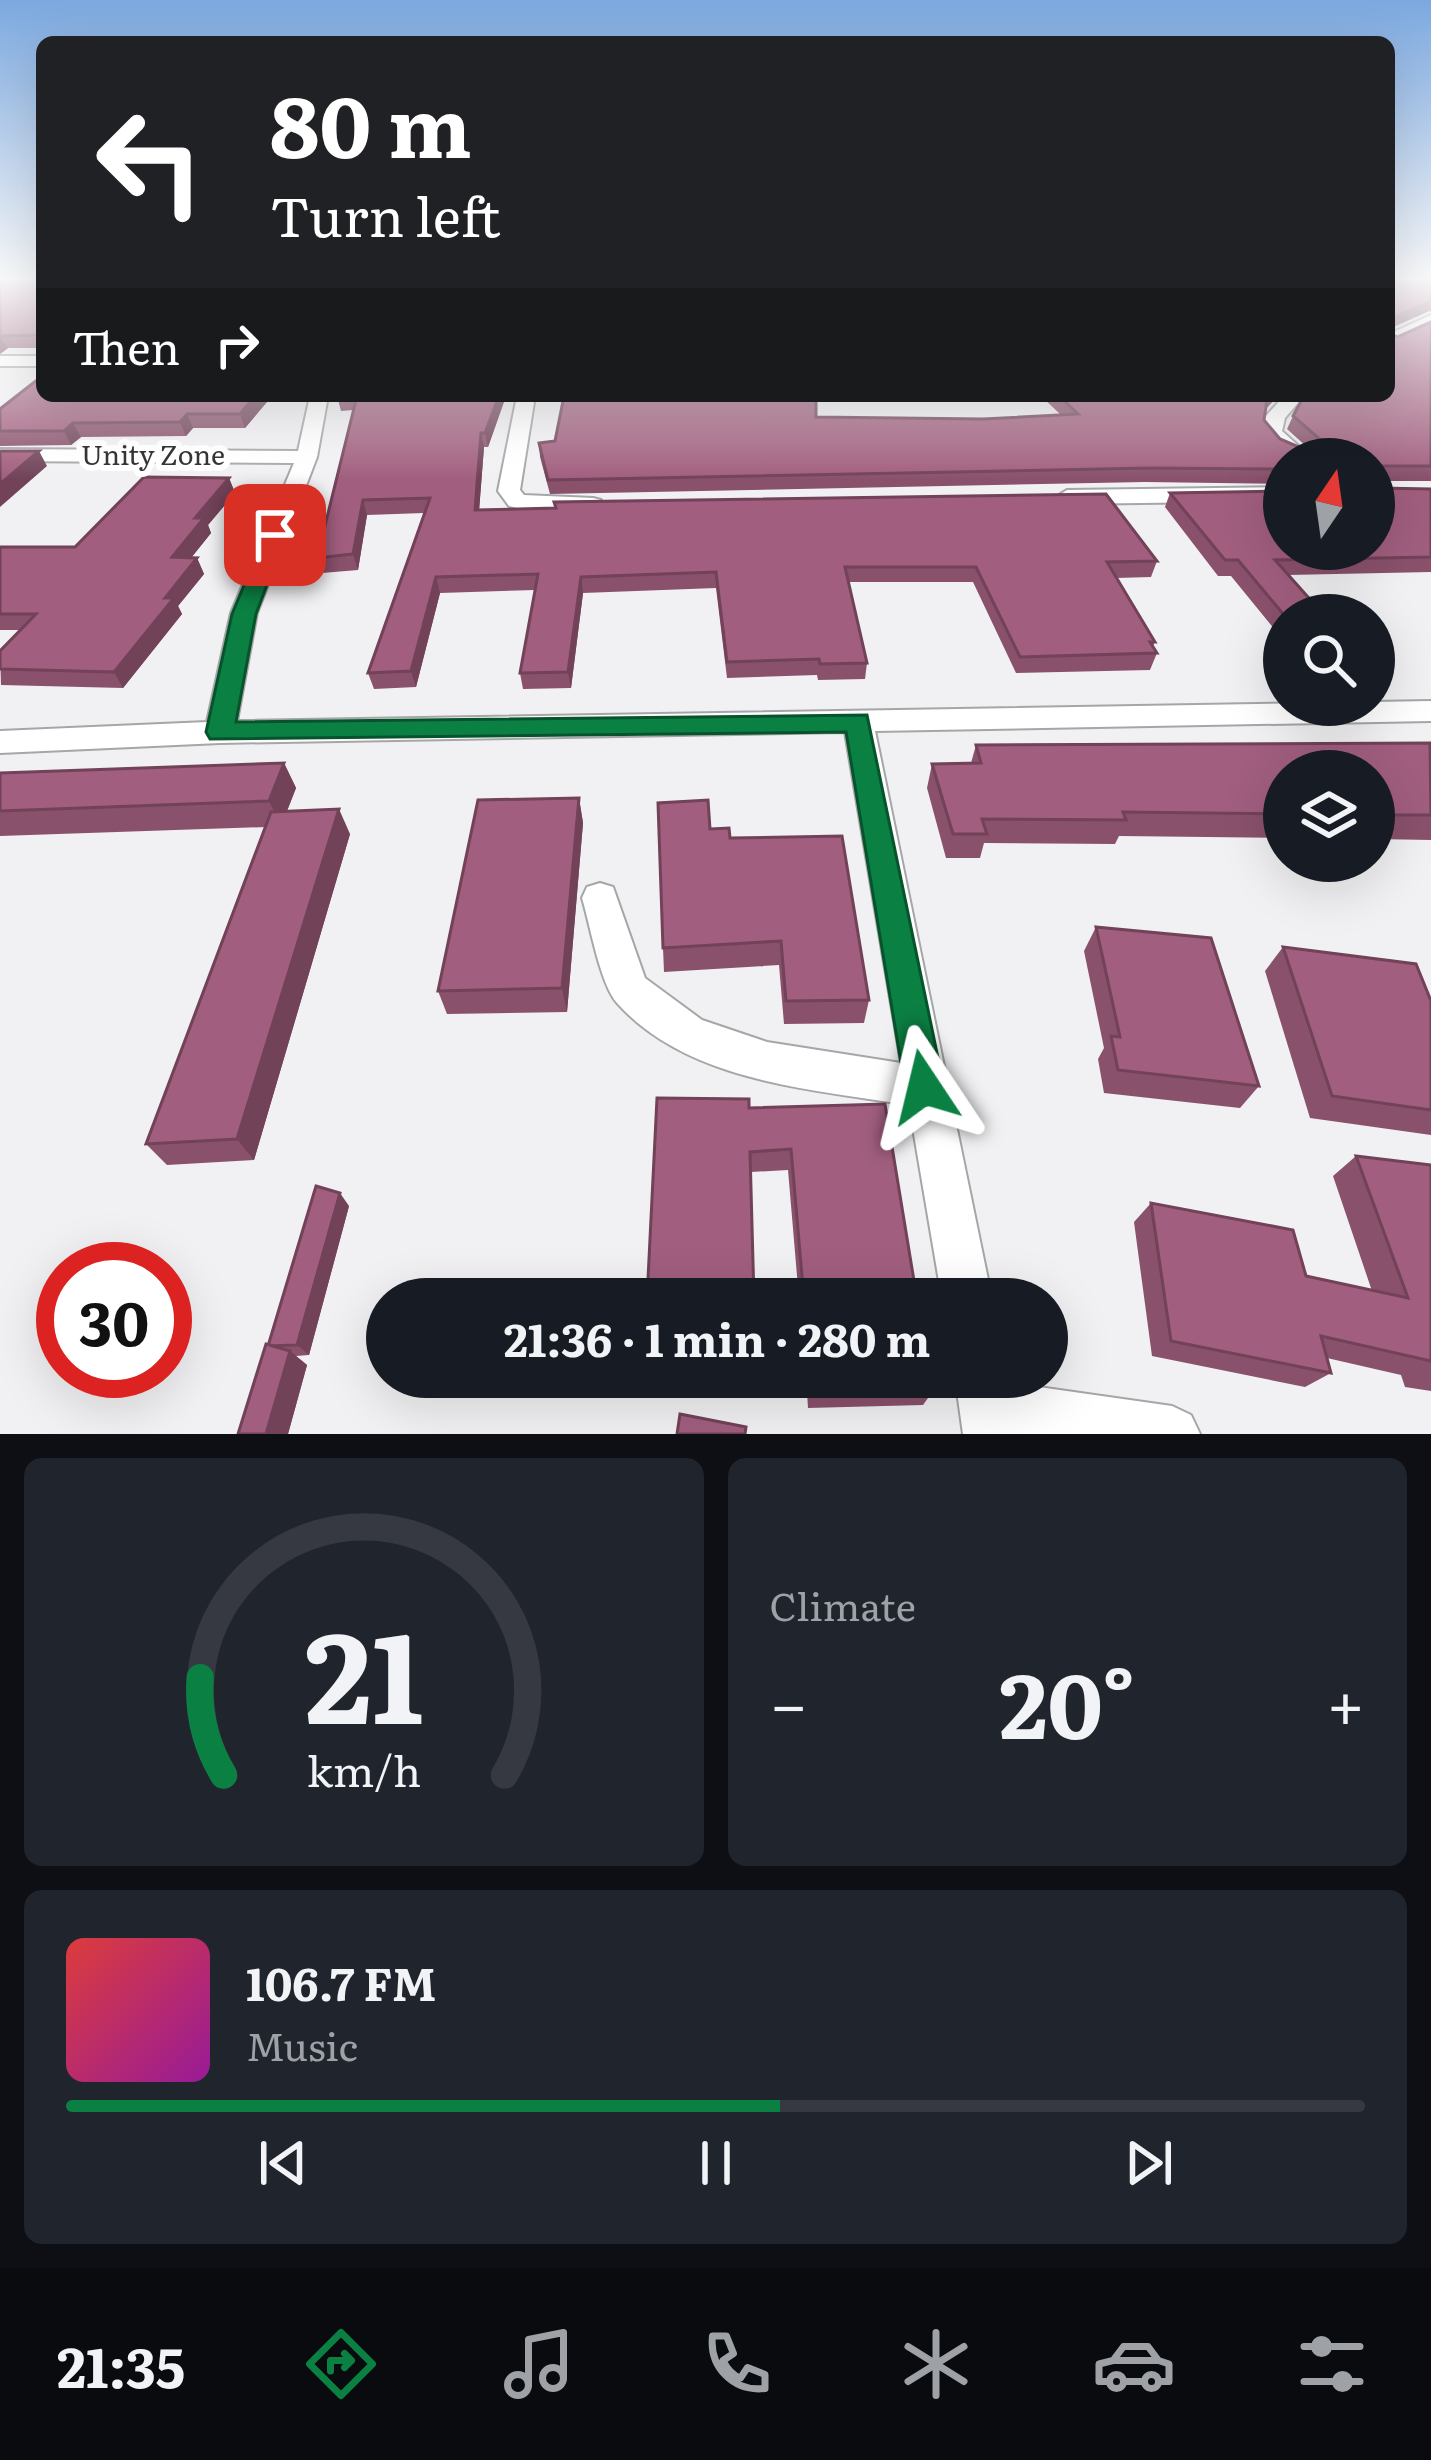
<!DOCTYPE html>
<meta charset="utf-8">
<style>
body{margin:0;font-family:Literata,serif;background:#20242c;color:#f1f3f6;height:100vh;display:flex;flex-direction:column;font-size:45px;white-space:nowrap}
*{box-sizing:border-box;margin:0}
p{font-size:39px;color:#9ea1a6}
.icon{flex:none;width:66px;height:66px;fill:none;stroke:currentColor;stroke-width:2;stroke-linecap:round;stroke-linejoin:round}
.map{position:relative;height:1434px;overflow:hidden}
.side{display:flex;flex-direction:column;gap:24px;padding:24px;background:#0d0f14;flex:1}
.side>*{flex:none}
.guide{position:absolute;left:36px;top:36px;width:1359px;height:366px;border-radius:18px;box-shadow:0 12px 48px #0002;background:#202124;color:#fff;overflow:hidden}
.needle{width:78px;rotate:13deg}
.tools{position:absolute;left:1263px;top:438px;display:grid;gap:24px}
.tools a{display:grid;place-items:center;width:132px;height:132px;border-radius:50%;background:#171b24;box-shadow:0 12px 48px #0002;font-size:60px}
.speed{position:absolute;left:36px;top:1242px;display:flex;gap:24px;font-size:60px;font-weight:700;text-align:center}
.speed>*{display:grid;place-content:center;width:156px;height:156px;border-radius:50%;background:#171b24;box-shadow:0 12px 48px #0002;line-height:1}
.speed .limit{border:18px solid #d22;background:#fff;color:#111}
.pin{position:absolute;display:grid;place-items:center;width:102px;height:102px;color:#fff;margin:-51px;border-radius:24px;box-shadow:0 6px 18px #0006}
.me{position:absolute;width:132px;margin:-66px;rotate:350deg;stroke-linejoin:round;filter:drop-shadow(0 0 9px #0008)}
.turn{display:flex;align-items:center;gap:42px;height:252px;padding:0 36px;font-size:54px}
.turn .icon{width:156px;height:156px;stroke-width:2.5}
.turn b{display:block;font-size:84px;line-height:102px}
.then{display:flex;align-items:center;height:114px;padding:0 36px;background:#0003;gap:24px;font-size:45px}
.big{font-size:90px;font-weight:700;line-height:1.1}
.side .card{flex:1;display:flex;flex-direction:column;justify-content:center;gap:18px;min-width:0;padding:0 42px;border-radius:18px;background:#20242c}
.side .dial{align-items:center;gap:0}
.dial svg{height:312px;overflow:visible;fill:none;stroke:#363941;stroke-width:7;stroke-linecap:round;text-anchor:middle}
.dial text{fill:#f1f3f6;stroke:none}
.song{display:flex;align-items:center;gap:36px}
.cover{width:144px;height:144px;border-radius:18px;background:linear-gradient(135deg,hsl(0 70% 55%),hsl(300 70% 35%))}
.played{height:12px;border-radius:6px;background:linear-gradient(90deg,#0b8043 55%,#363941 55%)}
.keys{display:flex;justify-content:space-around;direction:ltr}
.heat{display:flex;justify-content:space-between;align-items:center;font-size:66px;direction:ltr}
.side .tiles{flex:1;display:grid;gap:24px;grid-template-columns:1fr 1fr}
.card:last-child{grid-column:span 2}
.trip{position:absolute;left:366px;top:1278px;width:702px;height:120px;border-radius:60px;background:#171b24;box-shadow:0 12px 48px #0002;font-weight:700;line-height:120px;text-align:center}
.tab-bar{display:flex;height:192px;justify-content:space-around;align-items:center;background:#090b0e;color:#9ea1a6}
.tab-bar .icon{width:84px;height:84px}
.tab-bar .on{color:#0b8043}
.tab-bar b{font-size:54px;color:#f1f3f6}
.map>svg:first-child{display:block}
.lines{fill:none;stroke-linecap:round;stroke-linejoin:round}
.street-casing{stroke:#a5a6a8;stroke-width:4}
.street{fill:#fff;fill-rule:evenodd}
.wall{fill:#8a516c}
.shaded-wall{fill:#714258}
.building{fill:#a15e7e;stroke:#714258;stroke-width:3}
.route{fill:#0b8043;stroke:#07532c;stroke-width:3}
.labels{text-anchor:middle;stroke-width:12;stroke-linejoin:round;paint-order:stroke}
.far-street-label{font-size:27px;fill:#353536;stroke:#fff}
</style>
<div class="map">
<svg width="1431" height="1434" viewBox="0 0 1431 1434">
<rect width="100%" height="100%" fill="#f1f1f3"/>
<g class="lines">
<defs>
<g id="street">
<path d="M1431,315v11l-42,19v-11z"/>
<rect x="0" y="356" width="42" height="10"/>
<path d="M310,396h18l-11,61 -60,156 -20,108 1194,-20v20l-556,10 117,568h-50l-33,-194c-98,-16 -221,-23 -292,-102 -17,-19 -27,-79 -35,-105l5,-11 13,-4 13,4 32,91 57,42 65,22 134,21 -56,-331 -625,11 -220,10v-22l207,-9 24,-109 63,-150 -294,-2v-12l298,2z"/>
<path d="M517,396h18l-15,94 4,5 69,3 8,2v10l-84,-2 -8,-2 -11,-15z"/>
<path d="M1284,396h20l-19,22 -3,13 31,28c-27,0 -37,-5 -51,-28l3,-14z"/>
<path d="M1284,487v14l-217,3 -11,-7 11,-7z"/>
<path d="M955,1377h54l1,6 162,23 19,9 9,19h-237z"/>
</g>
</defs>
<!-- street casing -->
<use href="#street" class="street-casing"/>
<!-- street -->
<use href="#street" class="street"/>
</g>
<!-- wall -->
<g class="wall">
<path d="M0,280h42v68h-34l-8,6z"/>
<path d="M1389,280h42v32l-2,-1 -38,17v5l6,4 34,-15v159h-53l1,7 52,1v83l-143,3 -4,40v26l-53,-65h-13l-53,-69 5,-14 204,56 -90,-90v25l-139,-2 -595,12 -10,-37 -1,-14 277,-26 167,2 78,-4 -20,-19h237l-12,13 -2,11 16,19 21,9h7l-21,-19 6,-13z"/>
<path d="M42,396h230l-27,32h-52l-7,8 -105,1 -10,8 -71,1v-37z"/>
<path d="M337,396h169l-18,51h-4l-5,63 678,51 -6,16 -35,1 39,64 -2,4 4,7 -7,17 -134,3 -43,-91h-124l18,81 -2,16 -47,1 -1,-5 -90,3 -11,-90 -133,5 -12,95 -48,1 -3,-16 15,-83 -95,3 -24,94 -42,2 -6,-16 56,-160 -57,2 -9,55 -36,3 -5,-15 36,-148 -12,1z"/>
<path d="M229,478l6,15 -27,32 3,8 -20,25h6l7,16 -26,32 4,8 -59,74 -122,-3 -1,-34 21,-21h-21v-83h75z"/>
<path d="M976,745h455v95l-57,-1v-68h-90v67l-165,-2 -4,8 -131,-1 -4,15h-34l-19,-70 5,-24 39,-1z"/>
<path d="M284,763l12,25 -9,23 63,23 -96,326 -87,5 -21,-21 120,-317 -266,9v-63z"/>
<path d="M579,798l4,25 -16,189 -120,2 -9,-23z"/>
<path d="M710,829l20,9 139,162 -5,23 -80,1 -5,-59 -115,7 -1,-24z"/>
<path d="M1096,927l163,159 -19,22 -136,-15 -6,-34 6,-11 -20,-97z"/>
<path d="M1283,947l148,54v134l-121,-17 -45,-147z"/>
<path d="M885,1104l32,195h-118l-11,-129 -37,2 -2,-64z"/>
<path d="M1356,1156l75,9v226l-26,-4 -4,-12 -74,-17 4,15 -26,14 -153,-31 -18,-134 17,-19 155,73 66,15 -39,-115z"/>
<path d="M349,1206l-40,149 -13,1 11,9 -19,69h-50l31,-89z"/>
<path d="M806,1377h124l3,14 -10,14 -115,3z"/>
</g>
<!-- shaded-wall -->
<g class="shaded-wall">
<path d="M1431,301l-2,10 -40,18 4,-11z"/>
<path d="M0,336l8,12 -8,6z"/>
<path d="M255,396h17l-27,32 -5,-14z"/>
<path d="M499,396h7l-18,51 -3,-14z"/>
<path d="M187,414l6,14 -7,8 -6,-14z"/>
<path d="M73,423l8,14 -10,8 -7,-14z"/>
<path d="M481,433l3,14 -6,78 -3,-15z"/>
<path d="M39,451l8,15 -47,41v-23z"/>
<path d="M229,478l6,15 -27,32 3,8 -32,40 -7,-16 23,-39z"/>
<path d="M363,500l4,15 -9,55 -5,-16z"/>
<path d="M197,558l7,16 -26,32 4,8 -59,74 -9,-16 51,-74z"/>
<path d="M436,577l4,16 -24,94 -5,-16z"/>
<path d="M581,577l2,16 -12,95 -3,-16z"/>
<path d="M284,763l12,25 -15,38 -12,-25z"/>
<path d="M579,798l4,25 -16,189 -5,-24z"/>
<path d="M339,809l11,25 -96,326 -17,-21z"/>
<path d="M340,1193l9,13 -40,149 -12,-10z"/>
<path d="M290,1351l17,14 -19,69h-22z"/>
</g>
<!-- building -->
<g class="building">
<path d="M0,280h42v55l-42,1z"/>
<path d="M1389,280h42v21l-38,17 -2,15 6,4 34,-15v144h-49l-5,5 2,17 52,1v68l-156,3 49,55h-40l-46,-55h-13l-55,-67 114,-2v58h90v-90h-90v10l-134,-1 -602,12 -9,-37 16,-2 9,-45h252v21l167,2 95,-5 -19,-18h212l-4,4 -3,20 16,19 21,9h22v-6l-30,-26 11,-20h85z"/>
<path d="M42,376v20h213l-15,18h-53l-7,8 -107,1 -9,8h-64v-22z"/>
<path d="M357,396h142l-14,37h-4l-6,77 81,-2 -2,-6 552,-8 51,67 -50,1 48,80h-5l7,11 -137,4 -44,-90h-131l22,96 -47,1 -1,-5 -92,3 -11,-90 -135,5 -13,95 -48,1 18,-99 -102,3 -25,94 -43,2 62,-175 -67,2 -10,54 -36,4z"/>
<path d="M0,451h39l-39,33z"/>
<path d="M144,477l85,1 -34,40h9l-32,39 25,1 -32,40h9l-60,74 -114,-3v-18l36,-37h-36v-67h75z"/>
<path d="M1430,743l1,72h-57v-44h-90v43l-161,-2 3,8 -144,-1 5,15h-34l-21,-70 49,-1 -5,-18z"/>
<path d="M284,763l-15,38 -269,10v-38z"/>
<path d="M579,798l-17,190 -124,3 40,-191z"/>
<path d="M708,800l2,29 19,-1 1,10 112,-2 27,164 -83,1 -5,-60 -118,7 -5,-145z"/>
<path d="M339,809l-102,330 -91,5 125,-332z"/>
<path d="M1096,927l115,11 48,148 -141,-16 -7,-34 9,1z"/>
<path d="M1283,947l133,17 15,37v109l-99,-14z"/>
<path d="M657,1098l92,1v9l136,-4 32,195h-113l-13,-150 -41,3 4,147h-107z"/>
<path d="M1356,1156l75,9v196l-110,-25 10,37 -160,-32 -20,-138 142,27 13,46 102,22z"/>
<path d="M316,1186l24,7 -43,152 -29,1z"/>
<path d="M266,1344l24,7 -24,83h-28z"/>
<path d="M811,1377h119l3,14 -120,4z"/>
<path d="M680,1414l66,13 -1,7h-68z"/>
</g>
<!-- sky -->
<linearGradient id="sky" x2="0" y2="1"><stop stop-color="#7ba8df"/><stop offset="0.58" stop-color="#f9f9fa"/><stop offset="1" stop-color="#f9f9fa" stop-opacity="0"/></linearGradient>
<rect width="1431" height="480" fill="url(#sky)"/>
<!-- route -->
<path class="route" d="M275,529l11,6 -30,79 -20,108 631,-7 77,372 -6,14 -14,5 -14,-5 -5,-14 -59,-355 -636,7 -4,-7 26,-118 33,-79z"/>
<g class="labels">
<!-- far-street labels -->
<g class="far-street-label">
<text x="153" y="465">Unity Zone</text>
</g>
</g>
</svg>
<div class="tools">
<a><svg class="needle" viewBox="-14 -14 28 28"><path d="M0-13l5 13h-10z" fill="#e53935"/><path d="M0 13l5-13h-10z" fill="#9ea1a6"/></svg></a>
<a><svg class="icon" aria-label="search" viewBox="0 0 24 24"><circle cx="10" cy="10" r="6"/><path d="M15 15l6 6"/></svg></a>
<a><svg class="icon" aria-label="layers" viewBox="0 0 24 24"><path d="M12 4l9 5-9 5-9-5zM3 14l9 5 9-5"/></svg></a>
</div>
<div class="speed"><div class="limit">30</div></div>
<div class="pin" style="left:275px;top:535px;background:#d93025"><svg class="icon" aria-label="arrive" viewBox="0 0 24 24"><path d="M6 21V4h12l-3 4 3 4H6"/></svg></div>
<svg class="me" style="left:924px;top:1087px" viewBox="-20 -20 40 40"><path d="M0-17L14 15 0 8-14 15z" fill="#0b8043" stroke="#fff" stroke-width="4"/></svg>
<div class="trip">21:36 · 1 min · 280 m</div>
<div class="guide">
<div class="turn"><svg class="icon" aria-label="left" viewBox="0 0 24 24"><path d="M17 20v-9H6M10 6l-5 5 5 5"/></svg><div><b>80 m</b>Turn left</div></div>
<div class="then">Then<svg class="icon" aria-label="right" viewBox="0 0 24 24"><path d="M7 20v-9h11M14 6l5 5-5 5"/></svg></div>
</div>
</div>
<section class="side">
<div class="tiles">
<div class="card dial"><svg viewBox="0 0 100 80">
<path d="M14 69A42 42 0 1 1 86 69"/>
<path d="M14 69A42 42 0 0 1 8 44" stroke="#0b8043"/>
<text x="50" y="56" font-size="32" font-weight="700">21</text>
<text x="50" y="72" font-size="11">km/h</text>
</svg></div>
<div class="card"><p>Climate</p>
<div class="heat"><a>−</a><b class="big">20°</b><a>+</a></div>
</div>
<div class="card">
<div class="song"><i class="cover"></i><div><b>106.7 FM</b><p>Music</p></div></div>
<div class="played"></div>
<div class="keys"><svg class="icon" aria-label="previous" viewBox="0 0 24 24"><path d="M18 5L8 12l10 7zM5 5v14"/></svg><svg class="icon" aria-label="pause" viewBox="0 0 24 24"><path d="M8 5v14M16 5v14"/></svg><svg class="icon" aria-label="next" viewBox="0 0 24 24"><path d="M6 5l10 7-10 7zM19 5v14"/></svg></div>
</div>
</div>
</section>
<nav class="tab-bar">
<b>21:35</b>
<svg class="icon on" aria-label="directions" viewBox="0 0 24 24"><path d="M12 3l9 9-9 9-9-9zM9 14v-3h6M13 9l2 2-2 2"/></svg>
<svg class="icon" aria-label="music" viewBox="0 0 24 24"><path d="M9 18V5l10-2v13"/><circle cx="6" cy="18" r="3"/><circle cx="16" cy="16" r="3"/></svg>
<svg class="icon" aria-label="phone" viewBox="0 0 24 24"><path d="M5 4h4l2 5-3 2q2 4 5 5l2-3 5 2v4C11 20 4 13 5 4z"/></svg>
<svg class="icon" aria-label="climate" viewBox="0 0 24 24"><path d="M12 3v18M4 7l16 10M4 17L20 7"/></svg>
<svg class="icon" aria-label="car" viewBox="0 0 24 24"><path d="M5 17H2v-5l4-1 3-4h7l3 4 3 1v5h-3M9 17h6M6 11h13"/><circle cx="7" cy="17" r="2"/><circle cx="17" cy="17" r="2"/></svg>
<svg class="icon" aria-label="filters" viewBox="0 0 24 24"><path d="M4 7h16M4 17h16"/><circle cx="9" cy="7" r="2"/><circle cx="15" cy="17" r="2"/></svg>
</nav>
